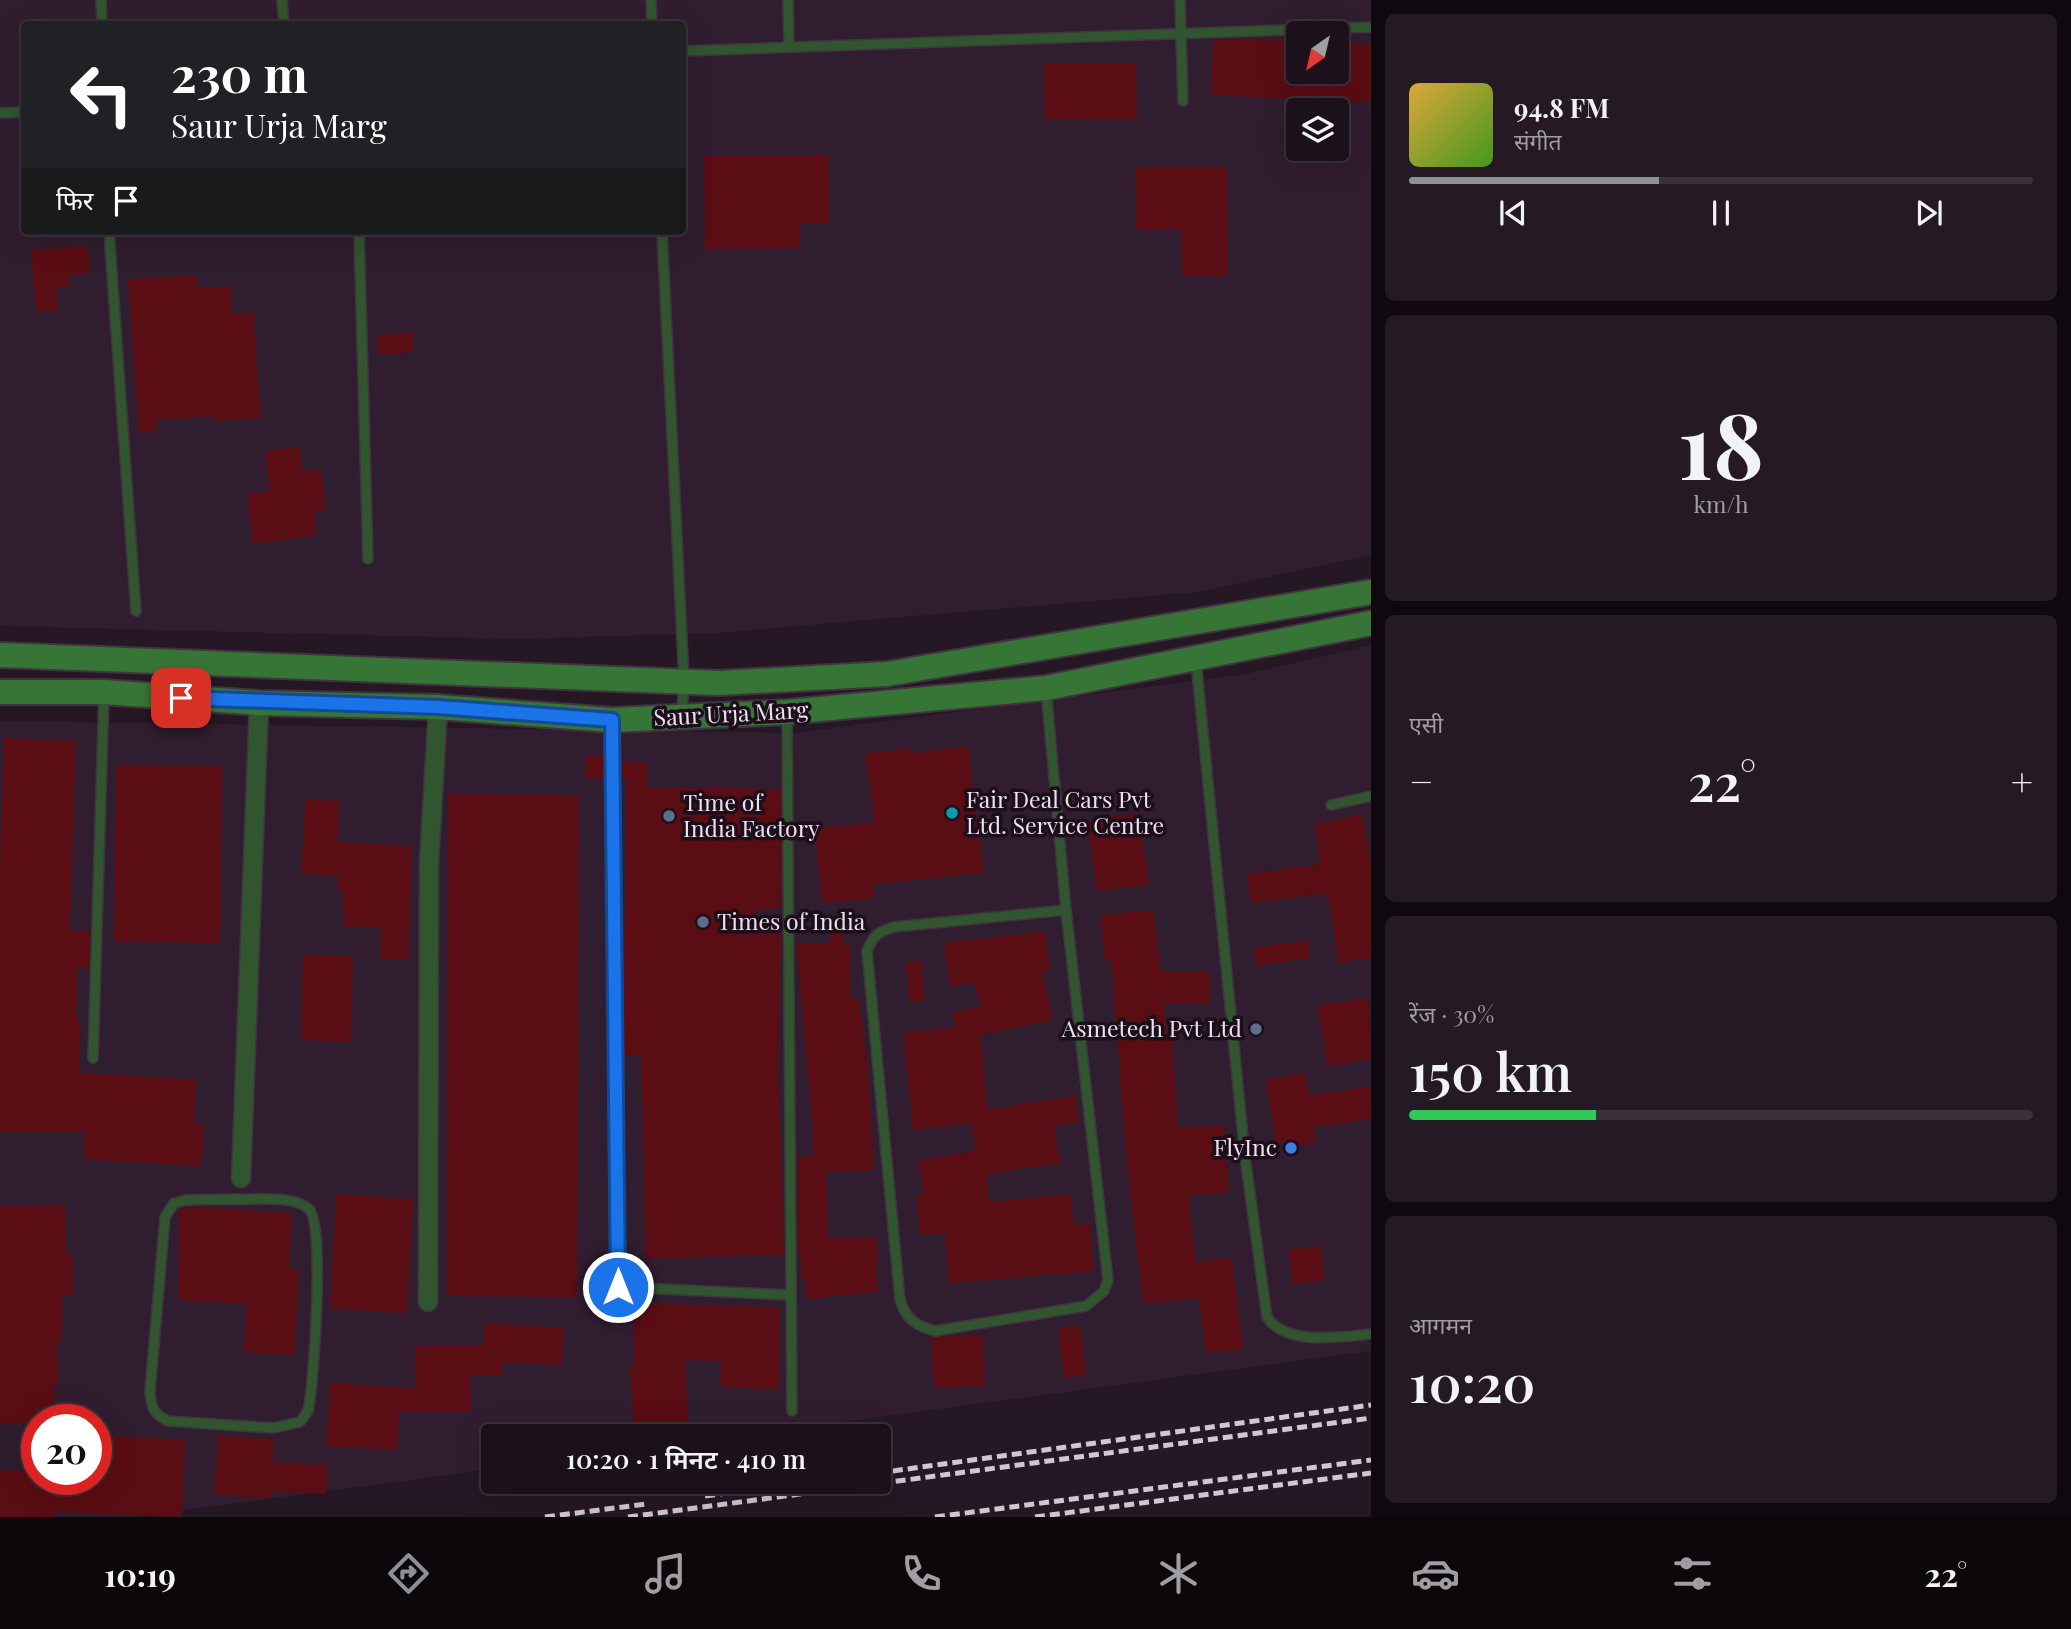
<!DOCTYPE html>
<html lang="hi">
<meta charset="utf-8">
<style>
body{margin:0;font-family:"Playfair Display","Noto Sans Devanagari",serif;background:#251a24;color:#f1f3f6;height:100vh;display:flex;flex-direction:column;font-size:26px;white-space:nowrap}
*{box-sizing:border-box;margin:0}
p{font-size:23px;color:#a09da3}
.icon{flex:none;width:38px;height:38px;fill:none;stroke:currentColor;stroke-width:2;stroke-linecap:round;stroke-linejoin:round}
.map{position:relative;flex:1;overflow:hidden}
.side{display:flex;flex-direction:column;gap:14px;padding:14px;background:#0f090f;width:700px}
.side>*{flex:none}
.top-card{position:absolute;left:21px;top:21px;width:665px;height:214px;border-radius:7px;box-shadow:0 7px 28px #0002,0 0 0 2px #3a313a;background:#202124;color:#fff;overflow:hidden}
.needle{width:46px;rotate:214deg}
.tools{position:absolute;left:1286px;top:21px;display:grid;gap:14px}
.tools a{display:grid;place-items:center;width:63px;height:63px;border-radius:7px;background:#1c111b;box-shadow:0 7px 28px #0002,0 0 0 2px #3a313a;font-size:35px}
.speed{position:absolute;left:21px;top:1404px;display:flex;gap:14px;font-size:35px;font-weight:700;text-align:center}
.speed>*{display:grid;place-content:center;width:91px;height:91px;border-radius:50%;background:#1c111b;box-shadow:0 7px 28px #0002,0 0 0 2px #3a313a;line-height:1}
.speed .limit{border:10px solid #d22;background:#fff;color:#111}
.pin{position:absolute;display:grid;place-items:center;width:60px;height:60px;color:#fff;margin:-30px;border-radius:14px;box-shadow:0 4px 10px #0006}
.me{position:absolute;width:77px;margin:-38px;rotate:0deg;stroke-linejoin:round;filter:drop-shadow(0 0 5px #0008)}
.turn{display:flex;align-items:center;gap:24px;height:147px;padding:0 35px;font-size:32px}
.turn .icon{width:91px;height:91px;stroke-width:2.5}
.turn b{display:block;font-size:49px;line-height:60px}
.then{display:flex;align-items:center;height:66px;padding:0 35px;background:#0003;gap:14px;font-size:26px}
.big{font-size:52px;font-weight:600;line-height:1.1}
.side .tile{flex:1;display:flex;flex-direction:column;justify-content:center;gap:10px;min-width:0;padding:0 24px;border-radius:10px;background:#251a24}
.side .dial{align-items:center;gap:0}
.dial b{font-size:91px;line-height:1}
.song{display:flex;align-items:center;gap:21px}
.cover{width:84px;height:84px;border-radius:10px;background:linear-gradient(135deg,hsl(40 70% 55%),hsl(100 70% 35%))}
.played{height:7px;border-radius:4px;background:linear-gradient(90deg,#8c9099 40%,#3a313a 40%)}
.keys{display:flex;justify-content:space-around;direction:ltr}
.heat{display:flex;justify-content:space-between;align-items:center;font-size:38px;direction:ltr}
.charge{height:10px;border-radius:5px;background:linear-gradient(90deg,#34c759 30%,#3a313a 0)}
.trip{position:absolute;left:481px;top:1424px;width:410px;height:70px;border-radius:7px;background:#1c111b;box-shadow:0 7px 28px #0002,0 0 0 2px #3a313a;font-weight:600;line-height:70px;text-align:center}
.dock{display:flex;height:112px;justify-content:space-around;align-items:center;background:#0b070b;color:#a09da3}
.dock .icon{width:49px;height:49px}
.dock .active{color:#8c9099}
.dock b{font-size:32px;color:#f1f3f6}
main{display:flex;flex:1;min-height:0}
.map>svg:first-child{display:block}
.built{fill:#301d2f;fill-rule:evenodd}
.building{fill:#5a0d12}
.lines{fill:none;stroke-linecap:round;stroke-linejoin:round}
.lane-casing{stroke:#413340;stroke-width:12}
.street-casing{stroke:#413340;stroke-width:21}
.secondary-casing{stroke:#413340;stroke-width:28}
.lane{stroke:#30552f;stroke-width:9}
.street{stroke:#30552f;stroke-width:18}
.secondary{stroke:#377537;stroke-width:24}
.rail{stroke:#d1c7d0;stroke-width:5;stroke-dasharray:10 5;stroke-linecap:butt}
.route-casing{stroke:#114b97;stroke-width:18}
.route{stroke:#1a73e8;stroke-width:12}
.culture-dot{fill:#0f9aa8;stroke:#1c0e1b;stroke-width:2.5}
.service-dot{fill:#5c6f8a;stroke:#1c0e1b;stroke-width:2.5}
.shop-dot{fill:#3f7fe0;stroke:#1c0e1b;stroke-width:2.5}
.labels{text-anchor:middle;stroke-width:7;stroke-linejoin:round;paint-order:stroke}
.street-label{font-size:23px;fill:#ece2eb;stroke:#1c0e1b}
.poi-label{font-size:23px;fill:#ece2eb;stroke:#1c0e1b;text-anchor:start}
</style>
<main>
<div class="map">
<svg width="1371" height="1517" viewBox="0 0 1371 1517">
<rect width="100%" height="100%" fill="#251724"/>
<!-- built -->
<g class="built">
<path d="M0,0h1371v555l-173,37 -482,41 -201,6 -515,-13zM24,24h658v207h-658zM1298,33h39v39h-39zM1298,110h39v39h-39z"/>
<path d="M1371,645v706l-641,86h-236l-1,32 -362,48h-131v-796l793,12 453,-59zM37,1419h59v60h-59z"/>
</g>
<!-- building -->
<g class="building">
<path d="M1235,39l63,2v31h39v-29l34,1v58l-160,-7 2,-55z"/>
<path d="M1136,63l1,56 -92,1 -1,-56z"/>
<path d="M704,156h124l1,67h-29v25l-95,1z"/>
<path d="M1135,168h92l1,107h-46l-1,-46h-45z"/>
<path d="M87,246l3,27 -21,2 1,12 -14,1 2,22 -22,2 -5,-62z"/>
<path d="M197,275l1,13 32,-2 2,28 21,-2 8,106 -48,3v-5l-57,4 1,12 -18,1 -11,-154z"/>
<path d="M412,332l1,20 -34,3 -2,-20z"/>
<path d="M299,447l3,24 19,-2 5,40 -12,1 3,25 -64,9 -6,-51 23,-2 -5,-40z"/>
<path d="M4,738l72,3 -6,189 20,1 -1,38 -12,-1 -1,51 4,1v53l116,6 -2,44 10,1 -3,42 -117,-7 1,-27h-85v-257z"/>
<path d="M968,746l16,127 -110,11 1,14 -53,5 -7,-75 60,-5 -10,-69 46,-6 1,5z"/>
<path d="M586,755l19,1 1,23 -21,-1z"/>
<path d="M619,762h28v25l134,2v118l-26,3v15h26l-3,144 6,186 -138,3 -5,-202h-18l4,-277h-7z"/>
<path d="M116,765l106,1 -2,177 -106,-2z"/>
<path d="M448,794l131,1 -2,502 -130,-1z"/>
<path d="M306,799l34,2 -3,41 75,4 -4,114 -28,-1 1,-31 -38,-2 1,-35h-6v-15l-37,-3z"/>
<path d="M1137,813l12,72 -52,6 -10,-71z"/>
<path d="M1362,814l9,49v95l-33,5 -9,-65h-4v-5l-74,10 -4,-29 73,-10 -5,-40z"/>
<path d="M1153,910l8,61h48l1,32 -46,1 2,25h5l7,99 46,-3 5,67 -41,3 8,67 36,-4 11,91 -37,4 -7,-55 -56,6 -16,-141 -16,-203 -6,1 -5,-46z"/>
<path d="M830,926h13v19h7v54l8,-1 9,63 7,109 -48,2 2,66 49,-1 1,27h-3l4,27 -72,8 -2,-21h-4v-23h-3l-1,-98 16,-1v-26l-17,-186h34z"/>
<path d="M1045,931l5,39 -8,1 10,49 -72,15 7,74 88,-13 4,26 -25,4 6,37 -74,11 3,28 81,-8 4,31 16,-1 3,47 -144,12 -4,-50 -25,2 -4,-40 8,-1 -6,-34 58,-9 -5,-28 -58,7 -10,-97 53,-6 -4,-15 28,-5 -5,-24 -25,3 -6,-43z"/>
<path d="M1307,940l3,18 -54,8 -2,-18z"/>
<path d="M303,955l50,1 -2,86 -50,-2z"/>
<path d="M921,961l3,40 -14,1 -4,-40z"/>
<path d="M1369,998l2,61 -44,7 -9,-61z"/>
<path d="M1305,1073l4,22 62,-8v32l-58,8 3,16 -23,3 -1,-5 -17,2 -9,-64z"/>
<path d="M336,1194l77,5 -6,114 -77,-5z"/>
<path d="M65,1205l1,48h6l1,42h-11v46h-5l1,43 -4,1 1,34h-18v4l-37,1v-218z"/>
<path d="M193,1207l99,6 -3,56 10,1 -5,85 -50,-3 3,-48 -69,-4 1,-91z"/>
<path d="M1320,1245l5,35 -32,4 -5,-34z"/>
<path d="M635,1303l145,4 -1,82 -58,-2v-26l-36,-1 3,63 -54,2 -5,-59h5z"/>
<path d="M484,1323l80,5 -2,37 -60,-3v14l-32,-2 1,37h-72l-2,39 -71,-4 4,-63 85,5v-42h68z"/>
<path d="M1080,1325l6,50 -22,3 -6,-50z"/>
<path d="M982,1335l3,51 -51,2 -3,-51z"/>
<path d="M96,1435l89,5 -3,77 -127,-5v5h-55v-47l37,2v7h59z"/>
<path d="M218,1435l56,4 -1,23 55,3 -2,29 -55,-3v7l-57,-3z"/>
</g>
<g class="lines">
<defs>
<g id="lane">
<path d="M101,0l1,24"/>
<path d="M282,0l2,24"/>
<path d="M651,0l1,24"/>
<path d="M788,0l1,47"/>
<path d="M1180,0l3,101"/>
<path d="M682,51l689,-24"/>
<path d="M0,113l24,-1"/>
<path d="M109,231l27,380"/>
<path d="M359,231l9,328"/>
<path d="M662,231l22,450 -2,33"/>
<path d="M1196,661l49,496 22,160c18,29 74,20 104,17"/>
<path d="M1046,689l20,221 42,370 -4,11 -18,15 -151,25c-19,-5 -29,-12 -35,-31l-33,-349c5,-14 12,-20 27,-24l172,-17"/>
<path d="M787,714l5,697"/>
<path d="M612,722l6,565 173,8"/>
<path d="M1331,805l40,-9"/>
<path d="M93,1058l11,-365"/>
<path d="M240,1199c20,1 53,-4 69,10 16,14 5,176 -1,202l-8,11 -27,6 -105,-7c-15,-7 -17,-14 -18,-30l15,-174 9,-14 12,-3z"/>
</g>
<g id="street">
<path d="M241,1178l18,-475"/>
<path d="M428,1302l1,-439 9,-156"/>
</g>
<g id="secondary">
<path d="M0,655l718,28 169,-9 484,-82"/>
<path d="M0,692h104l155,11 179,4 174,13 175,-8 259,-24 325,-65"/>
</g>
</defs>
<!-- lane casing -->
<use href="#lane" class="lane-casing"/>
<!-- street casing -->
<use href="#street" class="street-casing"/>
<!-- secondary casing -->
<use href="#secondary" class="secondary-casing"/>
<!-- lane -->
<use href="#lane" class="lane"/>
<!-- street -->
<use href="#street" class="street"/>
<!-- secondary -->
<use href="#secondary" class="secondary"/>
<!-- rail -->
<g class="rail">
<path d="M878,1473l493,-68"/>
<path d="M705,1496l103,-14"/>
<path d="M545,1517l101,-13"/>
<path d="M628,1517l743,-99"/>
<path d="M935,1517l436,-57"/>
<path d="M1035,1517l336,-44"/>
</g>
</g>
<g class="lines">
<defs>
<path id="route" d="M181,698l257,9 174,13 6,567"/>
</defs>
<!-- route casing -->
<use href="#route" class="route-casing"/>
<!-- route -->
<use href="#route" class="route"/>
</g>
<!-- markers -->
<circle class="culture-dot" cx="952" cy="813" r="7"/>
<g class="service-dot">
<circle cx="669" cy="816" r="7"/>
<circle cx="703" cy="922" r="7"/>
<circle cx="1256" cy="1029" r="7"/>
</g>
<circle class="shop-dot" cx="1291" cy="1148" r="7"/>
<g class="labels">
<!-- street labels -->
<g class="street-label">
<text transform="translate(731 714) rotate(-3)" y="8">Saur Urja Marg</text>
</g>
<!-- poi labels -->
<g class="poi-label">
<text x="966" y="808">Fair Deal Cars Pvt<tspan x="966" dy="26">Ltd. Service Centre</tspan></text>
<text x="683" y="811">Time of<tspan x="683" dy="26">India Factory</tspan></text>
<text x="717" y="930">Times of India</text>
<text x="1242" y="1037" text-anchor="end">Asmetech Pvt Ltd</text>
<text x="1277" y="1156" text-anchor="end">FlyInc</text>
</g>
</g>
</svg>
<div class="tools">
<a><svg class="needle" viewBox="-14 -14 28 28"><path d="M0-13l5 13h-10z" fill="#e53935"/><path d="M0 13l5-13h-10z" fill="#a09da3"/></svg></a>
<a><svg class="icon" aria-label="layers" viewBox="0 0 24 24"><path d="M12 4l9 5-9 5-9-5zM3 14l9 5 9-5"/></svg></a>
</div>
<div class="speed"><div class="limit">20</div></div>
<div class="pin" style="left:181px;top:698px;background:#d93025"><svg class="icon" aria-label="arrive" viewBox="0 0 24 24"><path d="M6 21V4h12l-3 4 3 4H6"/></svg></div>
<svg class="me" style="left:618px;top:1287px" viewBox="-20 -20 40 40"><circle r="17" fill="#1a73e8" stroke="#fff" stroke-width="3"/><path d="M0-11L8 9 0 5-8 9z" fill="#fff"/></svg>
<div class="trip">10:20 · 1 मिनट · 410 m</div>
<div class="top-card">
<div class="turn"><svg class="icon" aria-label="left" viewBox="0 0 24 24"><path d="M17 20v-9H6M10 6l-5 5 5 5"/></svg><div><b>230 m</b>Saur Urja Marg</div></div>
<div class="then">फिर<svg class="icon" aria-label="arrive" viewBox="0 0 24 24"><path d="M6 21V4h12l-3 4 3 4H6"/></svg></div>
</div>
</div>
<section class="side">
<div class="tile">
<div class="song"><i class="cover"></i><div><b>94.8 FM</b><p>संगीत</p></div></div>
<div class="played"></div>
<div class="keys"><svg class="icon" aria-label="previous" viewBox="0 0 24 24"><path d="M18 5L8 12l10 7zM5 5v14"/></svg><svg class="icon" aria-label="pause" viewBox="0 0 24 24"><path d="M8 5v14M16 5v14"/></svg><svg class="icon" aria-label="next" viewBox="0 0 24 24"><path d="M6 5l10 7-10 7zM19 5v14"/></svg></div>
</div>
<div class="tile dial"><b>18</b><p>km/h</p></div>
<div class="tile"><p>एसी</p>
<div class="heat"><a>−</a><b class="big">22°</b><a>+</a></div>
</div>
<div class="tile"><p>रेंज · 30%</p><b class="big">150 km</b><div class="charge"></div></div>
<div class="tile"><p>आगमन</p><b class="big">10:20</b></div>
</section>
</main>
<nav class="dock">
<b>10:19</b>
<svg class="icon active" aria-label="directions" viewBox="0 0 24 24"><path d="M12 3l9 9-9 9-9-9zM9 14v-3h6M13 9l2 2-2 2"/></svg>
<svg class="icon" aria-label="music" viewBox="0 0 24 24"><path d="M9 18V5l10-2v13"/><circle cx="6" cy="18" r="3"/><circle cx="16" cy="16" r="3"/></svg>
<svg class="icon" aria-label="phone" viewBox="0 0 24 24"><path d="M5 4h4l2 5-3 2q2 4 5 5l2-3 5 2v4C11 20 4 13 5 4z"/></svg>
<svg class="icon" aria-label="climate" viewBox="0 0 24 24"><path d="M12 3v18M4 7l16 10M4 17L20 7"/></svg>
<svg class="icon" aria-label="car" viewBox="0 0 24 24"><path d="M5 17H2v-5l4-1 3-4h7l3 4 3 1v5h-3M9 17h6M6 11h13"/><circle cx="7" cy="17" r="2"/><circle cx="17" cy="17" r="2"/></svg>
<svg class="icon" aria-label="filters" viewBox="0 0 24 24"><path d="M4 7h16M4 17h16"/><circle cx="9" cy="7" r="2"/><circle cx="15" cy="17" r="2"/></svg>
<b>22°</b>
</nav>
